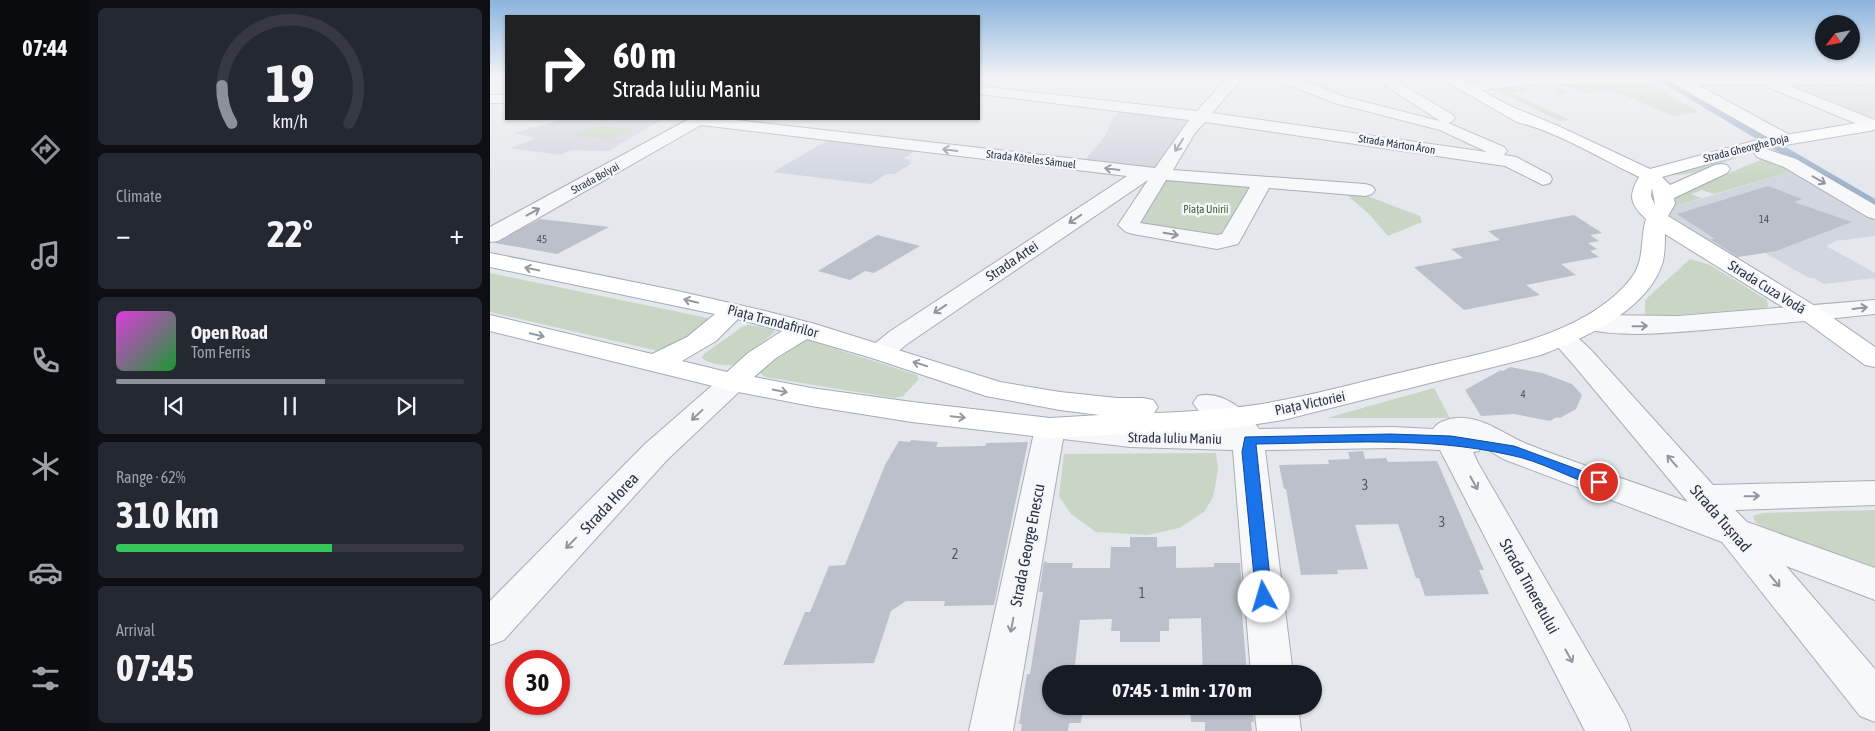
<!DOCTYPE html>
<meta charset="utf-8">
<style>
body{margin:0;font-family:"Asap Condensed",sans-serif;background:#242831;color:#f1f3f6;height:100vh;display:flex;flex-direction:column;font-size:19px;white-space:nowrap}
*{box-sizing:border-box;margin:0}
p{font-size:16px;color:#9ea1a6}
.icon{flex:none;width:28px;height:28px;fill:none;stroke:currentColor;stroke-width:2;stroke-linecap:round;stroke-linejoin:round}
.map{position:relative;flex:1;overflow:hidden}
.panel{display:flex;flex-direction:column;gap:8px;padding:8px;background:#0d0f14;width:400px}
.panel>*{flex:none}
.banner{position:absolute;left:15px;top:15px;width:475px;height:105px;border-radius:0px;box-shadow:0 1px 4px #0004;background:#202124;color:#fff;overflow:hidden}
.needle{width:32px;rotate:238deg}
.tools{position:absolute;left:1325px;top:15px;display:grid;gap:10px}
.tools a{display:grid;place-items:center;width:45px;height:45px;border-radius:50%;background:#171b24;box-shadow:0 1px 4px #0004;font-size:25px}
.speed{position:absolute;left:15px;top:650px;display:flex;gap:10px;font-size:25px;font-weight:700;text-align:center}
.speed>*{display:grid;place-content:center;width:65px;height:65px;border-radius:50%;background:#171b24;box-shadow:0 1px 4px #0004;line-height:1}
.speed .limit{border:8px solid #d22;background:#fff;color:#111}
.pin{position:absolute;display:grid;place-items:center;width:42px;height:42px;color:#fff;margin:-21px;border:2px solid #fff;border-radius:50%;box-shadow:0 1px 5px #0007}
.me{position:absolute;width:55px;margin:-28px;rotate:354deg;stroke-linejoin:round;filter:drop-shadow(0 0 4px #0008)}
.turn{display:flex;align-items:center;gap:18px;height:105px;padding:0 25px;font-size:22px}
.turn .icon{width:65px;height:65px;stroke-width:2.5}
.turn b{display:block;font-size:35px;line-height:42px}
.big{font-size:38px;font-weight:700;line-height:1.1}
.panel .card{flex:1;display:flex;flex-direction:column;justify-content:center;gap:8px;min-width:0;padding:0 18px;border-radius:8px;background:#242831}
.panel .dial{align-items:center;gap:0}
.dial svg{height:130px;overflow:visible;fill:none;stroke:#363941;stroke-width:7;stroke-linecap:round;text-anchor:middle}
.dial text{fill:#f1f3f6;stroke:none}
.song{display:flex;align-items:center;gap:15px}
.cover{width:60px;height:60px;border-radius:8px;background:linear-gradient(135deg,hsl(300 70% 55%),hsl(130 70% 35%))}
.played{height:5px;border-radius:2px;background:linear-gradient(90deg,#8c9099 60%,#363941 60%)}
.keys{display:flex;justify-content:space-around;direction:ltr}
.heat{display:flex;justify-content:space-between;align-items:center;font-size:28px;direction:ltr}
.charge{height:8px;border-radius:4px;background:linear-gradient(90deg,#34c759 62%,#363941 0)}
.trip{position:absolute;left:552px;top:665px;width:280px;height:50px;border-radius:25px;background:#171b24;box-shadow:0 1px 4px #0004;font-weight:700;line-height:50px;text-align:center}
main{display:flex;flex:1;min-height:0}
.dock{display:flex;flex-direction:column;width:90px;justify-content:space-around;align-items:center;background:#090b0e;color:#9ea1a6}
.dock .icon{width:35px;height:35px}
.dock .active{color:#8c9099}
.dock b{font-size:22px;color:#f1f3f6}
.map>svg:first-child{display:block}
.built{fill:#d2d6de}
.green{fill:#c9d6c5}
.water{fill:#9fb4cc}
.building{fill:#bbc0ca}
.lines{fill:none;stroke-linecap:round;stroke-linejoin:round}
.minor-casing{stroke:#a9aeb7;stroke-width:2}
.major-casing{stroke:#a3abb8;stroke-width:2}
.minor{fill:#f7f8fa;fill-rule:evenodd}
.major{fill:#fff;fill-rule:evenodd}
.oneway{stroke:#9196a0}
.oneway2{stroke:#959aa2}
.route{fill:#1a73e8;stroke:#114b97}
.labels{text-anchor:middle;stroke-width:5;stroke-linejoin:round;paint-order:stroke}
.far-street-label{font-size:11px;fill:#2b3445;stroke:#f4f6f9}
.far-park-label{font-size:11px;fill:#3f6138;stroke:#f4f6f9}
.number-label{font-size:11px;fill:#4f5766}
.street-label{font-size:14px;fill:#2b3445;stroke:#f4f6f9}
.near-number-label{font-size:14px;fill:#4f5766}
.near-street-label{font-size:16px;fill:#2b3445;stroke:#f4f6f9}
</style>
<main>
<nav class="dock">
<b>07:44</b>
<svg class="icon active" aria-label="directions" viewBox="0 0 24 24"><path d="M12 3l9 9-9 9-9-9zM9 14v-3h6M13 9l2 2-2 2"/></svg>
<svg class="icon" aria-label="music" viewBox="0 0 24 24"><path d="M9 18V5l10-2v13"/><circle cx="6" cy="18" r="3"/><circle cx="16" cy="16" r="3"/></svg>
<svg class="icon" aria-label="phone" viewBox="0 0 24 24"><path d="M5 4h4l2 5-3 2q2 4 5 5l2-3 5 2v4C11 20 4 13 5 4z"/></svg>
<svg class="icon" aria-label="climate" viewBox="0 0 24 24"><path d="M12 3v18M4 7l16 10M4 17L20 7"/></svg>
<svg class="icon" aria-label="car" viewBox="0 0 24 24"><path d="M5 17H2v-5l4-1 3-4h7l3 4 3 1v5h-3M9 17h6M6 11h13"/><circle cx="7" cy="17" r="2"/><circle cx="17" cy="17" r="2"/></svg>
<svg class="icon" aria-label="filters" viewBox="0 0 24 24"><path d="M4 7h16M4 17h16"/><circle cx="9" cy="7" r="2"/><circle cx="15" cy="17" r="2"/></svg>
</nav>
<section class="panel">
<div class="card dial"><svg viewBox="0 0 100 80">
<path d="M14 69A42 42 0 1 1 86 69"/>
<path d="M14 69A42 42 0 0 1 8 46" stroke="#8c9099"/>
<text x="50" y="56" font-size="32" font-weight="700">19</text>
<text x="50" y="72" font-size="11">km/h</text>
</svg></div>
<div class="card"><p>Climate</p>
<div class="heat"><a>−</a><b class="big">22°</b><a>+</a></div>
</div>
<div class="card">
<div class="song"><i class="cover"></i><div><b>Open Road</b><p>Tom Ferris</p></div></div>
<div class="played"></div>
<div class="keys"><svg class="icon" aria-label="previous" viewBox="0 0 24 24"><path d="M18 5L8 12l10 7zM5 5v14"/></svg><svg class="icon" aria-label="pause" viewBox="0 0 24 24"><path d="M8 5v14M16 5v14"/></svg><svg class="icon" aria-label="next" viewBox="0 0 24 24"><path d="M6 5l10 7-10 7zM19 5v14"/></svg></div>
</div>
<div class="card"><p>Range · 62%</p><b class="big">310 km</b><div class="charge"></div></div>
<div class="card"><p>Arrival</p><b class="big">07:45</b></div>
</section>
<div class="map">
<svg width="1385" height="731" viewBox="0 0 1385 731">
<rect width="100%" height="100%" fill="#e4e7ec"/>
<!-- built -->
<g class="built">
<path d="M1290,83h85l10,3v30l-11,1z"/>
<path d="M633,109l70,8 -38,52 -70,-9 20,-24 8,-18z"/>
<path d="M73,119h100l-55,32 -37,-1 -10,5 -51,-7 26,-10 -21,-5z"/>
<path d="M340,139l87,10 -14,10 9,1 -3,2 3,1 -17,11h-9l-15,10 -98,-12z"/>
<path d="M1304,171l81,49v16l-39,5 -10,5 49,27v5l-51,6 -10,-6h-5l-44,-25 -30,4 -31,-17 -34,-24 -1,-8z"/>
</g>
<!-- green -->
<g class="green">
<path d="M1050,82l9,2 20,9 -9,1 -7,-4 6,-1 -12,-6 -27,3 8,5 -17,2 59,27 -10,1 -69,-33z"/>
<path d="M1160,83l48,29 -25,4 -60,-25 -29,3 -23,-10z"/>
<path d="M106,126l37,3 -22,10 -38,-3z"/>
<path d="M1252,155c-26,11 -49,22 -78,20z"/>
<path d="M1275,158l29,13 -80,23 -12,-4 -11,4 10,4 -32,10 2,-8 8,-6z"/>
<path d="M670,174l102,9 -32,56 -101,-17z"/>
<path d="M869,193l61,23 2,6 -34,14 -19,-22 -21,-18z"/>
<path d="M1200,259l20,6 57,35 1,7 -11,2 -112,8v-17z"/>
<path d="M0,273l218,45 1,4 -33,24 -18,5 -168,-39z"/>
<path d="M258,325l25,4 2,3 -42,33c-9,1 -24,-1 -31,-7l2,-4 38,-27z"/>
<path d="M318,340l109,35 2,4 -16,17 -9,2 -129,-21 -5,-4 1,-5 38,-27z"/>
<path d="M944,388l16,30h-123z"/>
<path d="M726,453l2,17 -5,27 -9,15 -25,16 -31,7 -52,-3 -25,-18 -12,-18 5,-42z"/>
<path d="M1385,510v57l-112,-40 -8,-5 -2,-6 9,-3z"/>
</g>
<!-- water -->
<path class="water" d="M1163,77h13l209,122v11z"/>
<!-- building -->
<g class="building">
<path d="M1278,186l34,13 -8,3 58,20 -76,29 -38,6 -28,-18h5l-38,-25z"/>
<path d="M1084,215l28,18 -12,2 9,6 -11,2 9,6 -7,2 9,6 -38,7 15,11 -50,10 14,10 -76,15 -50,-43 49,-9 -12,-9 49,-9 -12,-9z"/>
<path d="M50,219l69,8 -52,27 -62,-11z"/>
<path d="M387,235l43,11 -46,27 -9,-2 -15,9 -32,-9z"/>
<path d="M1020,367l32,6 30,11 10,11 -6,14 -16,9 -3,-1 -7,4 -36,-7 -33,2 -16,-26 36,-20 2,1z"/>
<path d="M421,440l27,2 -2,5 49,-1 1,-3 42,-1 -34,163 -50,1 1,-5h-39l-15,10 -17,52 -91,2 22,-53h5l19,-46 16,-1 40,-100 14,-24 11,1z"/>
<path d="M873,451l2,8 21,-1 2,4 49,-1 47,109h-5l10,24 -64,2 -6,-18h-3l-18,-54 -43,1 13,44 -31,1 1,4 -37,1 -15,-86h-2l-5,-24 50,-1 -1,-4 22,-1 -2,-7z"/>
<path d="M640,537h27v10l19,-1v22l38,-1v-4h26l2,26h-2l7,85h-44l-2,-56 -32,1v12h-9v11h-40v-11h-9l1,-12 -32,1 -6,54h-23v32h32l-2,17h-12l-1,8h-47l1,-7h-3l4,-26 4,-24h3l13,-82h-4l5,-31 4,2h25l-1,5h38l1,-21h19z"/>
<path d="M700,706h62l2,16h-3l1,9h-47v-9h-14z"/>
</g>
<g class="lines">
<defs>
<g id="minor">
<path d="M738,77h15l-31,36 275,39 -47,-22 -105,-27 -60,-23 -2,-3h21l51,20 95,24 -68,-44h18l63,38 2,3 -2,3 -5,2 56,24 3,4 -3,4 12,2 34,18 2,4 -2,4 -7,2 -38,-19 -300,-44 -10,11 -22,37 192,14 7,2 3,4 -3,4 -7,2 -96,-8 -31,56 -21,5 -84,-15 -7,-2 -8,-7 30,-45 -241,164c-12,10 -19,18 -35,14l-4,-6 4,-6 17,-14 238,-156 -426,-51 -203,116 -8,1v-15l199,-108h39l427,49 34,-48 -210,-26v-8l218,25zM676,180l84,7 -28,47 -5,1 -77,-12z"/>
<path d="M1029,77h139l2,3 -7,4h-119l-69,8 -5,-1 -2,-3 2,-3 5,-1z"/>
<path d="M1186,77h199v6l-5,1 -83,1 88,35v9l-8,-1 -97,-40 -2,-3h-70l90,49 2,4 -2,4h-12l-102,-58 -2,-3z"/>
<rect x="0" y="95" width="16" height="8"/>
<path d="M1273,148l33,11 79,46v14l-7,-2 -84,-50 -27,-10 -3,-4 3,-4z"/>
<path d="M1385,300v14c-57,6 -114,11 -171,16 -39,3 -84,8 -122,-2l-4,-5 4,-5 9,-3 87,1z"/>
<path d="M1073,330l9,2 20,19 121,134 162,-4v24l-140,5 12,12 128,46v32l-89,-34 89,103v53l-15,-6 -138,-174 -219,-83 -21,-13 -3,5 -6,1 5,11 147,253 6,15h-46l-145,-281 -48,-2 -127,2 28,224h-42l-18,-224 -103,-3 -67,-8 -50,292h-44l66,-303 4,-7c12,-4 20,2 30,-1l61,6 97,3 -29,-19 -5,-7 5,-7c23,-6 49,14 61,33l133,-2 41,2c6,-9 21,-12 31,-11 24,2 41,17 63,26 53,21 108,38 161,58l-116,-139 -22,-25 4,-6z"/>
<path d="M243,373l10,3 4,6 -4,6 -76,72 -163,180 -14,5v-44l155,-157 78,-68z"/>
<path d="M764,706h44l3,25h-44z"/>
</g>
<path id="major" d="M948,77h18l54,29 46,19 94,44 111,-30 114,-19v10l-114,19 -99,28 8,8 45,-20 6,-1 6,1 3,4 -3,4 -53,25 1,6 -7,12 152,93 55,38v20l-10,-2 -63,-46 -137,-85c0,8 0,18 -2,27 -14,49 -78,77 -122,94l-258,65 -58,9 -175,9 -138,-16 -101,-16 -78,-15 -243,-60v-16l162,39 35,-17 28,-23 -225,-47v-14l183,37 92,21 50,13 185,58 60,10 57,6h26l10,2 5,7 -4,6c43,-2 86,-4 129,-13 44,-8 88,-21 133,-31 68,-17 171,-32 216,-92 13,-18 8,-38 14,-58 -16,-15 -18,-23 -7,-42 -38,-18 -81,-45 -122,-55zM1162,188l3,16v1l-4,-9zM248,319l44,12 -34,22 -21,19 -45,-11 34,-20zM317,339l65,19 114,38 74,14 40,5 -50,3 -138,-16 -101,-14 -57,-11 22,-19z"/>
</defs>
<!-- minor casing -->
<use href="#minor" class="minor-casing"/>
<!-- major casing -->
<use href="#major" class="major-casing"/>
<!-- minor -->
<use href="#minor" class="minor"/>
<!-- major -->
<use href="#major" class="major"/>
</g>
<!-- one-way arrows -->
<defs><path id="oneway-shaft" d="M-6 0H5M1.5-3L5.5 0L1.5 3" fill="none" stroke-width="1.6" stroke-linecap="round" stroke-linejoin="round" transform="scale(1.25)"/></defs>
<g class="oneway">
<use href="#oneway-shaft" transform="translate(689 145) rotate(123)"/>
<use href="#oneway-shaft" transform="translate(460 150) rotate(-173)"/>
<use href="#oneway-shaft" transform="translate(622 169) rotate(-173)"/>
<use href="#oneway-shaft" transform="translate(1329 180) rotate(30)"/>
<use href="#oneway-shaft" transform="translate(43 212) rotate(-29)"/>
<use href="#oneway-shaft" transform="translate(585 219) rotate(146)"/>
<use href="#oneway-shaft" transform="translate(681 234) rotate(9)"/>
<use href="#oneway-shaft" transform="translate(1370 308) rotate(-7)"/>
<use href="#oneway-shaft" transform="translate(450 309) rotate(146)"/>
<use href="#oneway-shaft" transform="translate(1150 326) rotate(-1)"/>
<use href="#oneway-shaft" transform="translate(207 415) rotate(137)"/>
<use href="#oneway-shaft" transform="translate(1182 461) rotate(-131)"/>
<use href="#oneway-shaft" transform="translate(984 483) rotate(61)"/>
<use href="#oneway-shaft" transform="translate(1262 496) rotate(-1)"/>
<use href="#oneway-shaft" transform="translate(81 543) rotate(134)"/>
<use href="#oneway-shaft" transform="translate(1285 581) rotate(50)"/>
<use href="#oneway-shaft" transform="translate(522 625) rotate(101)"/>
<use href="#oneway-shaft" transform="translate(1079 656) rotate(61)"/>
</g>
<g class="oneway2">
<use href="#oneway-shaft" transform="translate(42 269) rotate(-168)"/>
<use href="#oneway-shaft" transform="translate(201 301) rotate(-167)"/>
<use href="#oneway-shaft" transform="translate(47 335) rotate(14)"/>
<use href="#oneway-shaft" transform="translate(430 364) rotate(-162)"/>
<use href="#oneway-shaft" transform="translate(290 391) rotate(11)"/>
<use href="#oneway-shaft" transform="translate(468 417) rotate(6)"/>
</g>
<!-- sky -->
<linearGradient id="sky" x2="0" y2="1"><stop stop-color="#8bb4dd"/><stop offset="0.43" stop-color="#f3f4f6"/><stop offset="1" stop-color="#f3f4f6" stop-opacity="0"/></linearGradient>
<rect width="1385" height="180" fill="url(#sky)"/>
<!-- route -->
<path class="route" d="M900,434l61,2 63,10 90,33 2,3 -2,4 -5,1c-30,-9 -58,-26 -89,-32 -83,-19 -170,-12 -254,-11l16,153 -2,5 -6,2 -5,-2 -3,-5 -14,-145 3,-15z"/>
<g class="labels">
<!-- far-street labels -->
<g class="far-street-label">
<text transform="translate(907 144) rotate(9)" y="4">Strada Márton Áron</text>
<text transform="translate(1256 148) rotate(-14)" y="4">Strada Gheorghe Doja</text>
<text transform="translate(541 159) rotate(7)" y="4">Strada Köteles Sámuel</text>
<text transform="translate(105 178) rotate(-29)" y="4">Strada Bolyai</text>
</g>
<!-- far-park labels -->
<g class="far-park-label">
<text x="716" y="213">Piața Unirii</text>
</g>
<!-- number labels -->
<g class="number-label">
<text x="1274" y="223">14</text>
<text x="52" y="243">45</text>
<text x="1033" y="398">4</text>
</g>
<!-- street labels -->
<g class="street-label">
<text transform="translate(522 261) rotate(-34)" y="5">Strada Artei</text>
<text transform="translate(1277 287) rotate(32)" y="5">Strada Cuza Vodă</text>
<text transform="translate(283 321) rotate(15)" y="5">Piața Trandafirilor</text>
<text transform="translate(820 403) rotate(-12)" y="5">Piața Victoriei</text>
<text transform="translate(685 438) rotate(1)" y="5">Strada Iuliu Maniu</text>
</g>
<!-- near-number labels -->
<g class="near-number-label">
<text x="875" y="490">3</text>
<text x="952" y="527">3</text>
<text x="465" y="559">2</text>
<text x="652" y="598">1</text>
</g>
<!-- near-street labels -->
<g class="near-street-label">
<text transform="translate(119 503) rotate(-47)" y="6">Strada Horea</text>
<text transform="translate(1231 518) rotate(49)" y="6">Strada Tușnad</text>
<text transform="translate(537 545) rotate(-79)" y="6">Strada George Enescu</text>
<text transform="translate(1040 586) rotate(61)" y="6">Strada Tineretului</text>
</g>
</g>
</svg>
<div class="tools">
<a><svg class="needle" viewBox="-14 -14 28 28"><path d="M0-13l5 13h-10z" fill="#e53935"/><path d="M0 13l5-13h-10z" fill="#9ea1a6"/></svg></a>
</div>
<div class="speed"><div class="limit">30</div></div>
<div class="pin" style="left:1109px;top:482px;background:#d93025"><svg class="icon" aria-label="arrive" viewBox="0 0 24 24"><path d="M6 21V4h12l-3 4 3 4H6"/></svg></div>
<svg class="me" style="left:774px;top:597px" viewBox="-20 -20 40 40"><circle r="19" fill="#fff"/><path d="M0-13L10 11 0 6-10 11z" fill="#1a73e8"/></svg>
<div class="trip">07:45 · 1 min · 170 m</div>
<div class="banner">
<div class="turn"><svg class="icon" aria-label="right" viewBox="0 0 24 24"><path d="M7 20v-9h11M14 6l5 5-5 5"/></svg><div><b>60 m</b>Strada Iuliu Maniu</div></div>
</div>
</div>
</main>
